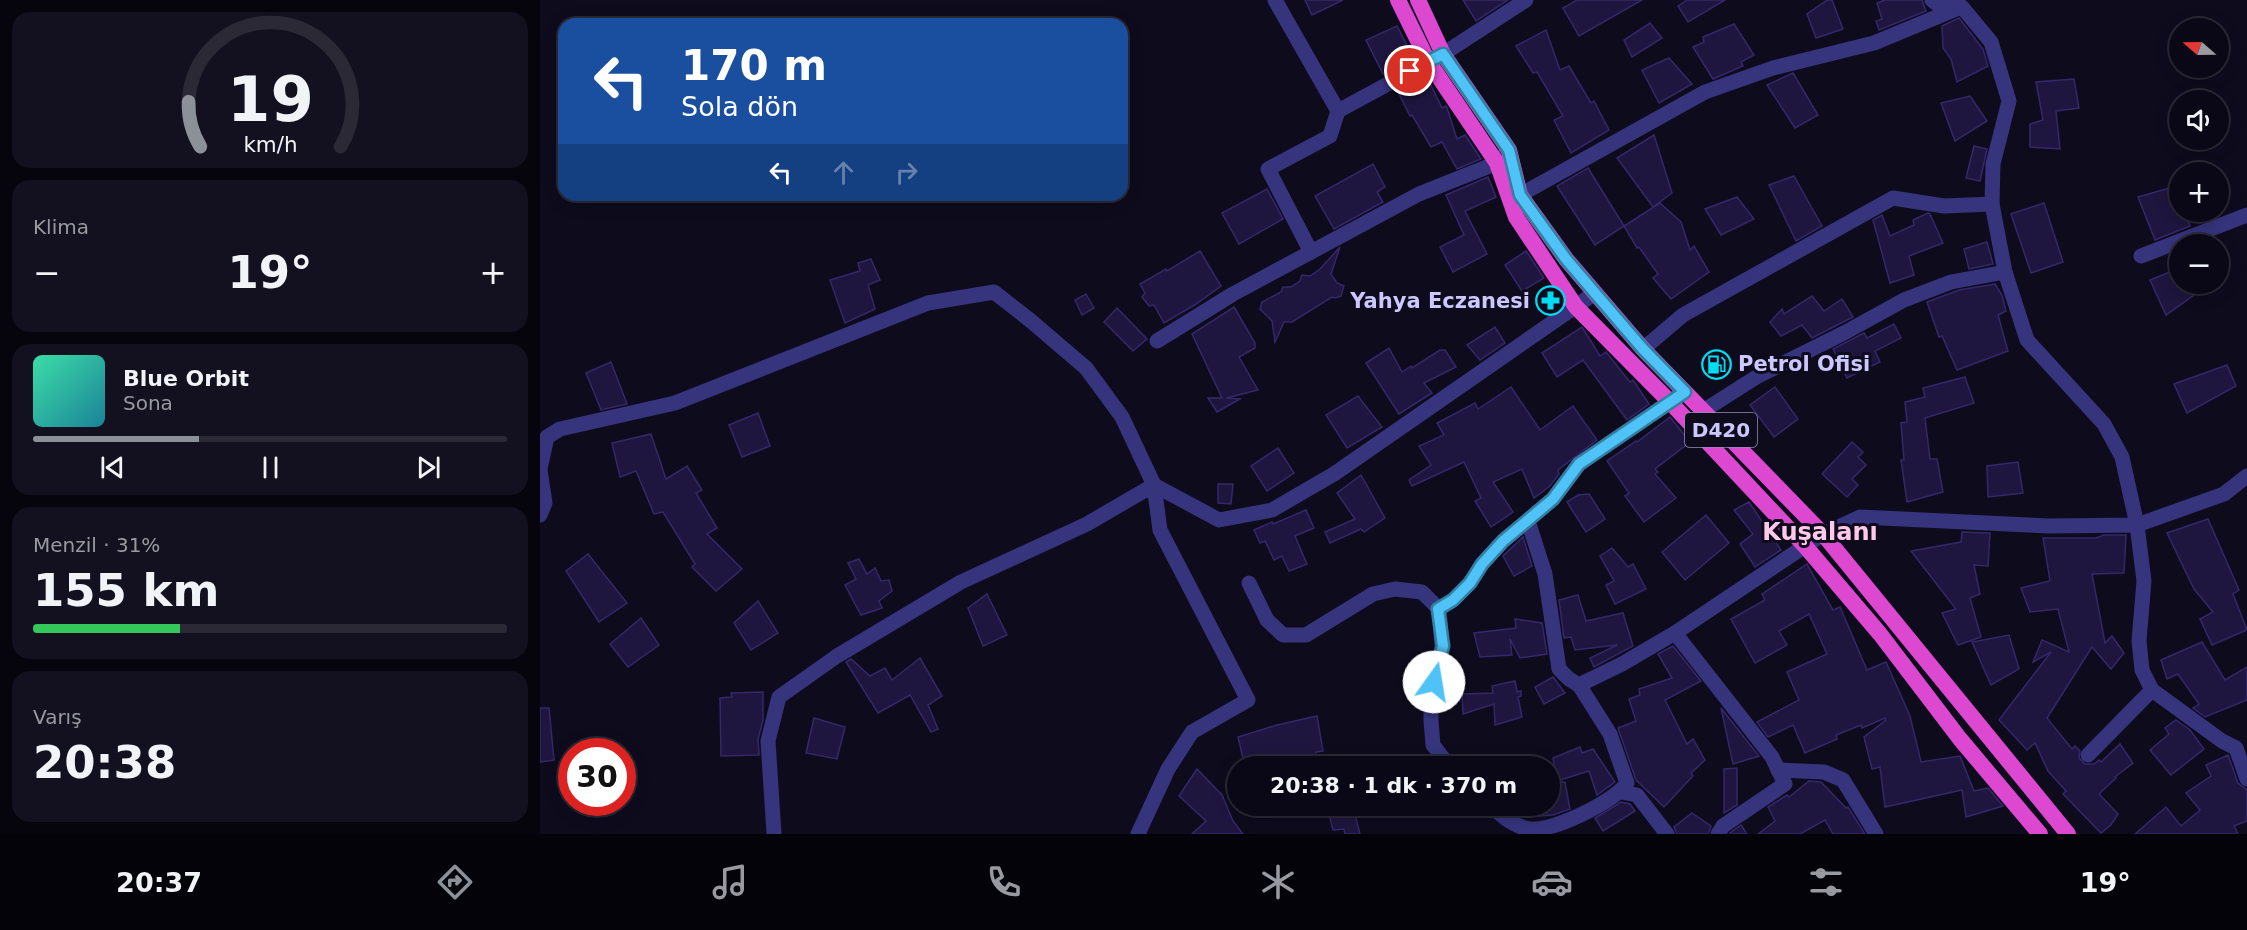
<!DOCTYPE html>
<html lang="tr">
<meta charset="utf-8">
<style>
body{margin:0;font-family:"DejaVu Sans",sans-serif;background:#13111f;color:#f1f3f6;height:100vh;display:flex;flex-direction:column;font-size:22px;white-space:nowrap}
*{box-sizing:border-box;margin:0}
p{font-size:20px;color:#999aa1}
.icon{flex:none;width:33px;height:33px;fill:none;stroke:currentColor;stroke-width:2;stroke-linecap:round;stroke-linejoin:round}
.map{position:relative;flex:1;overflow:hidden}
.side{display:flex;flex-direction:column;gap:12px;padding:12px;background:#06040c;width:540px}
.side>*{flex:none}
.top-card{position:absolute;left:18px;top:18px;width:570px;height:183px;border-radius:18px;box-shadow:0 3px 15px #0003,0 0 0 2px #2a2935;background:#1a4fa0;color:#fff;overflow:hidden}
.needle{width:39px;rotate:290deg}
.fabs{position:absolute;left:1629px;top:18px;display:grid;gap:12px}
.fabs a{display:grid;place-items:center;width:60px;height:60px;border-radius:50%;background:#0a0816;box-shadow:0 3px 15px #0003,0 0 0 2px #2a2935;font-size:30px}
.speed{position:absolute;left:18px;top:738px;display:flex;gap:12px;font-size:30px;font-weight:700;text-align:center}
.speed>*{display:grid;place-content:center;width:78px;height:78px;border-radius:50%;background:#0a0816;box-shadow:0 3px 15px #0003,0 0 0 2px #2a2935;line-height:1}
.speed .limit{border:9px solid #d22;background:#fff;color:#111}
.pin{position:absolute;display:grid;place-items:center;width:51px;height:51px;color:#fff;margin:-26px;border:3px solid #fff;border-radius:50%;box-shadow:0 2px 6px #0007}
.me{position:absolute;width:66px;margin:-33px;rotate:13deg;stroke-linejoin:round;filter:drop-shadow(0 0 4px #0008)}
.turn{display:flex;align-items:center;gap:21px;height:126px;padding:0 24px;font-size:27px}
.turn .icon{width:78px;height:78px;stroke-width:2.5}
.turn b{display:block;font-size:42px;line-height:51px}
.lanes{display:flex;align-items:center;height:57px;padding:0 24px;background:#0003;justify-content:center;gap:30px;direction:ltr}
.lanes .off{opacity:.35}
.big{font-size:45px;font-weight:700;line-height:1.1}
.side .card{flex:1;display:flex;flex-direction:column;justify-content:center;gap:9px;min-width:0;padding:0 21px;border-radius:18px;background:#13111f}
.side .dial{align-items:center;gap:0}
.dial svg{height:156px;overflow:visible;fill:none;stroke:#2a2935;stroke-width:7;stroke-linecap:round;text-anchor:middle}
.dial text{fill:#f1f3f6;stroke:none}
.song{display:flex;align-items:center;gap:18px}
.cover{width:72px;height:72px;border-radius:9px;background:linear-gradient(135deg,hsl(160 70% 55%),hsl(190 70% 35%))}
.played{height:6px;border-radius:3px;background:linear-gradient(90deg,#8c9099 35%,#2a2935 35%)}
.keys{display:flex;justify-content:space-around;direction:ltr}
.heat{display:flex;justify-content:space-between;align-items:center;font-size:33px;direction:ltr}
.charge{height:9px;border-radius:4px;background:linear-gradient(90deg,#34c759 31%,#2a2935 0)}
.trip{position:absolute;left:687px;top:756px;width:333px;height:60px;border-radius:30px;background:#0a0816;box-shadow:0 3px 15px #0003,0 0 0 2px #2a2935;font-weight:700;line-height:60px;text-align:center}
.tab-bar{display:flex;height:96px;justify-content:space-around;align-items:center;background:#040309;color:#999aa1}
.tab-bar .icon{width:42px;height:42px}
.tab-bar .selected{color:#8c9099}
.tab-bar b{font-size:27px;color:#f1f3f6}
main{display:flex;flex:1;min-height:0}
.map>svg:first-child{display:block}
.building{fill:#1e163e;stroke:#34286b;stroke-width:1.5}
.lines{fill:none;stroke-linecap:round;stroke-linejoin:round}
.minor{stroke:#36347d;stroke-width:15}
.tertiary{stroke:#36347d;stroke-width:15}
.trunk{stroke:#dc48cf;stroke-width:16}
.route-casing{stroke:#337fa1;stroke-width:15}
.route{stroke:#4fc3f7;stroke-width:10}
.labels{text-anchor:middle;stroke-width:6;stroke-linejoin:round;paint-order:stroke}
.shield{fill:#0e0b1d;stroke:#938fbb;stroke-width:1.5}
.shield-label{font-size:20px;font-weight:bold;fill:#ccc7ff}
.poi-label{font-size:21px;font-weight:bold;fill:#ccc7ff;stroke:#0e0b1d;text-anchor:end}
.quarter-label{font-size:24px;font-weight:bold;fill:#ffc9ec;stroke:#0e0b1d}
</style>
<main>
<section class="side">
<div class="card dial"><svg viewBox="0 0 100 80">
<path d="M14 69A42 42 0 1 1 86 69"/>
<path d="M14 69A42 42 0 0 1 8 46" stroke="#8c9099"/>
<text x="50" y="56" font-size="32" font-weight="700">19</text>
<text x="50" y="72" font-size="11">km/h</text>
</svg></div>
<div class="card"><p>Klima</p>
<div class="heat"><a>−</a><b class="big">19°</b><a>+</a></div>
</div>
<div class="card">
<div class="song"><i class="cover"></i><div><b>Blue Orbit</b><p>Sona</p></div></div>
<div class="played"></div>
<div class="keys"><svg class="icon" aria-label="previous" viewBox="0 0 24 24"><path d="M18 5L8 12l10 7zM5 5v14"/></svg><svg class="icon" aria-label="pause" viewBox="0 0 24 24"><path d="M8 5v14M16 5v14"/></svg><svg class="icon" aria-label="next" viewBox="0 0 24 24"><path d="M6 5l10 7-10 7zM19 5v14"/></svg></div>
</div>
<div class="card"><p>Menzil · 31%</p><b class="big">155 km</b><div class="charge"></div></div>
<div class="card"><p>Varış</p><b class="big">20:38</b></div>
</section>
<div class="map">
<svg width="1707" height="834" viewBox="0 0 1707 834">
<rect width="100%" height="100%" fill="#0e0b1d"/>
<!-- building -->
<g class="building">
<path d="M765,0h38l-31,15z"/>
<path d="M923,0h45l-32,21z"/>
<path d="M1037,0h65l-63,36 -16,-28z"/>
<path d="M1147,0h38l-37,22 -10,-16z"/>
<path d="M1287,0h5l11,29 -27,9 -9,-24z"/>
<path d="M1345,0h37l4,11 -47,19 -3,-9 6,-2 -5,-16z"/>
<path d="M1419,18l24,31 5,17 -31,16 -6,-23 -8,-11 -1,-22z"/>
<path d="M1110,23l12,15 -30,19 -8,-17z"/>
<path d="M1194,24l20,31 -13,7 2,4 -30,13 -20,-32 11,-5 -1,-5z"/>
<path d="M857,26l17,33 -31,15 -17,-34z"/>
<path d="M1006,30l14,40 9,-4 22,37 3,-2 15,29 -38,23 -17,-33 9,-4 -26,-44 -4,1 -17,-27z"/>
<path d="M1129,58l23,26 -33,19 -17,-33z"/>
<path d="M1253,73l25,42 -23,13 -28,-43z"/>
<path d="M883,76l5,3 14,29 4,-2 1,2 10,31 8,-4 16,24 -24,10 -15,-27 -11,5 -19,-32 -2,1 -13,-26z"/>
<path d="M1534,79l5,29 -23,3 4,38 -30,-2v-23l13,-4 -7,-38z"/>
<path d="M1430,96l17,25 -32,20 -14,-38z"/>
<path d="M1114,135l18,58 -19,14 -36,-49z"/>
<path d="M1434,146l13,3 -7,32 -14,-3z"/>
<path d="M833,164l12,23 -8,5 6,10 -49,27 -19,-33z"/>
<path d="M1048,168l36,58 -29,19 -38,-59z"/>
<path d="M1254,176l28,50 -26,15 -27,-56z"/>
<path d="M948,177l8,20 -31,14 22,43 -34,18 -13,-25 24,-12 -18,-40z"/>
<path d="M1633,187l7,15v10h4l6,14 -35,14 -17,-43z"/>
<path d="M727,189l16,30 -44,25 -17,-31z"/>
<path d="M1197,197l17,22 -33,16 -16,-26z"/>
<path d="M1120,203l21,19 9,28 4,-4 15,26 -38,27 -18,-21 5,-4 -19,-27 -2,1 -13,-22z"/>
<path d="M1504,203l19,59 -32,11 -20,-59z"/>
<path d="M1388,213l2,1 13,29 -34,13 5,19 -24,8 -17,-63 9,-5 8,21 24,-11 -1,-5z"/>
<path d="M1447,242l6,22 -24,5 -5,-20z"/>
<path d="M800,247l-9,27 6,9 7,3 -3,10 -6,2 -3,-1 -40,25h-8l-9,20 -3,-21 -12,-12 2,-7 19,-10 2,-5h8l9,-6 2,-6 8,1 10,-7z"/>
<path d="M660,251l21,35 -25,18 -32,19 -10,-18 -5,1 -7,-9 3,-4 -5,-9 26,-15 1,2z"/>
<path d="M986,251l18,27 -22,13 -17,-26z"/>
<path d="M331,259l9,21 -12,5 7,24 -30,14 -15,-43 30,-9 -2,-8z"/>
<path d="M1640,268v16h6l8,11 -28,20 -16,-35z"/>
<path d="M1455,284l7,11 4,16 -8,4 10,36 -51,19 -15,-34 -3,1 -12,-35 32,-12z"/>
<path d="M546,294l8,14 -12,7 -7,-15z"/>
<path d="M1272,296l12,15 18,-12 11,18 -41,21 -10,-13 -21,11 -11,-14 12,-13 2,5z"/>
<path d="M694,307l21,36v5l-16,9 19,33 -32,8 14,1 -23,13 -9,-14h14l-30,-64z"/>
<path d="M577,308l30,31 -14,12 -29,-29z"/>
<path d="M1354,324l7,14 -26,13 5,11 -33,16 -14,-29 31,-16 3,5z"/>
<path d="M955,327l10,16 -25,17 -13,-15z"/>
<path d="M1042,327l18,29 6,-4 24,30 3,-2 16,24 -22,16 -44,-60 -26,17 -15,-24z"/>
<path d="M849,348l13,24 9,-6 1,2 28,-18h5l11,17 -32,16 8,10 -33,21 -33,-51z"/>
<path d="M71,362l16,42 -26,6 -15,-37z"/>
<path d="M1687,365l9,21 -49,27 -13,-29z"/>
<path d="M1425,377l9,26 -49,15 5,41h7l6,33 -36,10 -6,-42h3l-3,-37 6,-1 -2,-20 20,-5 -2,-9z"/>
<path d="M971,387l29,43 33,-24 24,34 -39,30 1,4 -9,12 -16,12 -12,-29 -29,13 20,30 -22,15 -16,-26 6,-3 -17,-36 -52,24 -3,-6 22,-15 -12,-19 25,-11 -7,-12 38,-20 3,6z"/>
<path d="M1235,387l23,32 -24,18 -24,-32z"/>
<path d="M818,396l24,31 -35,21 -21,-33z"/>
<path d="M218,413l12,33 -28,11 -13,-32z"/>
<path d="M1130,417l20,25 -35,27 3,3 -3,2 21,24 -32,24 -19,-26 4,-3 -22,-32 29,-20 1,1z"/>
<path d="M111,434l15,45 21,-13 15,24 -6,3 21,35 -10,6 35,35 -26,22 -24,-24 3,-3 -32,-52 -9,2 -18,-43 -16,6 -8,-34z"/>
<path d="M1312,442l11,10 -5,5 8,8 -14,14 6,6 -11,12 -25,-23z"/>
<path d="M738,448l16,25 -27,18 -16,-25z"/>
<path d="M1478,462l5,31 -35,4 -1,-31z"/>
<path d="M821,475l24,43 -21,14 -3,-3 -31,14 -5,-11 30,-13 -18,-26z"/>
<path d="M678,484h15l-2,20 -13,-1z"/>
<path d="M1049,494l16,25 -19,13 -19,-30 11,-7z"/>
<path d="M1209,502l32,48 -26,17 -15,-23 13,-10 -19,-24z"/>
<path d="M766,510l8,18 -19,8 12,28 -18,7 -7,-15 -8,4 -9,-19 -5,2 -6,-13 18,-8 1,2z"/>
<path d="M1166,515l23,28 -44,37 -23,-28z"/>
<path d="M1668,519l31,71 -6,4 14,36 -35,15 -12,-26 13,-7 -19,-23 -27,-56z"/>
<path d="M1422,532l28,1 -2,33 -14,-1 6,29 -10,4 11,39 -23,8 -16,-32 14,-4 -45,-58 50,-9z"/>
<path d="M1564,535h22l-2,38 -32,1 13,69 7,-7 12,17 -13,16 -19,-22 -45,71 25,31 3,-3 5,5 -1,7 6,6h9l5,-4 2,2 19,-18 13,19 -18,14 1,1 -17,16 19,20 -7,11 -10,8 -38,-39 3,-3 -18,-20 -13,-28 -8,7 -28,-30 52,-68 -18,10 9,-22 27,12 -11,-43 -28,3 -9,-24 29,-7 -7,-43h53z"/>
<path d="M983,537l9,29 -18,10 -11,-20z"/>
<path d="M1072,548l16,19 5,-3 13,25 -31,15 -9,-19 8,-4 -14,-25z"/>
<path d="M48,554l39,49 -28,19 -33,-51z"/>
<path d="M319,559l8,15 8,-6 6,13 8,-1 3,11 -13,10 3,7 -21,7 -16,-30 11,-6 -8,-16z"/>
<path d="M1267,564l26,46 7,-3 27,63 19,-8 24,54 11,46 39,-6 14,35 14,-3 15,18 -37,11 -4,-27 -77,17 -5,-40 -8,2 -8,-32 22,-17 -1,-2 -23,10 -1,-3 -25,10 1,4 -32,14 -12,-28 -25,12 -11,-15 42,-22 -12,-28 40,-18 -18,-40 -30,17 8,14 -32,18 -24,-44 34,-19 -3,-6z"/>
<path d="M447,594l20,41 -24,11 -15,-38z"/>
<path d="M1038,595l8,26 37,-8 10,33 -39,21 -4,-9 27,-13 -42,5 -4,-13 -7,1 -5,-38z"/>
<path d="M218,601l20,32 -27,17 -17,-27z"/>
<path d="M101,618l18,27 -31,22 -18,-23z"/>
<path d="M975,619l27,4 5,31 -27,4 -10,-19 2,16 -32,2 -6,-24 42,-5z"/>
<path d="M1469,635l10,34 -28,16 -19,-43z"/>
<path d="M1662,642l23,38 22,-13v33l-42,17 -12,-9 6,-4 -21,-30 -11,5 -6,-19z"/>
<path d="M1133,646l28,35 -36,19 22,44 6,-5 12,21 -14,13 2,3 -29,31 -28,-27 -18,-52 18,-7 -7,-22 11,-4 -1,-6 33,-11 -14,-24z"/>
<path d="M380,658l22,38 -14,9 10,24 -7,3 -21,-37 -32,18 -32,-51 5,-3 19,17 15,-8 7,12z"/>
<path d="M1013,677l12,16 -21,11 -9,-17z"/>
<path d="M975,681l2,11 4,-1v5l-3,1 4,20 -27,8 -1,-21 -31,10 -1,-20 31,-1 -1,-7z"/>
<path d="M223,692v28l-5,19 1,16 -38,1 -1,-58 12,-1 -1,-4z"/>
<path d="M0,708h9l5,52 -14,2z"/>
<path d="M1181,708l38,48 -26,8z"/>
<path d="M777,716l6,35 -7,1 2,14h-25l-3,-8 -46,5 -6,-26 39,-12z"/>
<path d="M274,718l31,9 -8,32 -31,-6z"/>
<path d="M1636,720l14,10 14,19 -33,26 -21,-25 19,-16 -4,-6z"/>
<path d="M1040,747l2,6 11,-4 22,33 -18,13 -8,-24 -32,10 -4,-23z"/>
<path d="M1688,755l10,28 9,7v31l-13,5 4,8h-103l31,-27 15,19 19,-16 -14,-17 25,-17 -5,-11z"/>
<path d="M1197,768v37l-13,8v-44z"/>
<path d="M657,769l25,26 11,26 10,13h-51l14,-13 -27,-25z"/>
<path d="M1269,781l12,1 25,26 2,-1 17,27h-32l-8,-14 -25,14h-42l17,-13 -7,-14 19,-12 2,2z"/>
<path d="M1010,782h15l5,27 -17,6 -26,2 -22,-11h45z"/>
<path d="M1081,802l9,2 5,7 -32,20 -8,-13z"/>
<path d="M787,806h26l7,28h-15l-1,-5 -11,1z"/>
<path d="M1152,813l19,13 -3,8h-31l-3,-7z"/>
<path d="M1201,825l6,9h-17v-1z"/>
</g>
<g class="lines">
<!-- minor -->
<g class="minor">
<path d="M735,0l63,111"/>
<path d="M1392,0l9,7h21l29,35 18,59 -16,63 -1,40 13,68 22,68 77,84 18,33 15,68 7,56 -5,60 3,29 10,20 70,51 14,7 11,31"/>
<path d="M980,195l185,-103 68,-24 101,-25 82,-34"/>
<path d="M771,252l-43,-83 62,-33 8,-25 105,-57 83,-54"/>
<path d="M1601,256l106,-41"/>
<path d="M617,341l76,-47 186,-100 78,-31 8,-9"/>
<path d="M1103,349l40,-34 210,-117 51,8 48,-2"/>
<path d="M1163,411l55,-35 86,-43 60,-33 47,-18 54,-10"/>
<path d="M988,521l17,53 14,95 10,10 10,6 43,-21 53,-31 148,-99 37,-17 189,9 88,-1 87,-31 23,-18"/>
<path d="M709,583l18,37 16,15h23l67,-41 22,-5 27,3 17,17 3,37 -11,50v25l2,24 16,21"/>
<path d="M899,609l14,-9 17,-17 12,-19 21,-23 50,-42 26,-35 99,-68"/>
<path d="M1135,633l97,124 13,27 -62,42 -5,8"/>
<path d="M1548,755l64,-65"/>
<path d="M1238,770l46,2 19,8 33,54"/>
<path d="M1081,792l16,3 30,39"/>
<path d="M951,806c11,10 24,22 40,23 23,2 83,-27 96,-46l-17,-49 -31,-49"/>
<path d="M234,834l-6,-93 11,-44 58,-41 124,-74 126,-58 67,-39 6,45 88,170 -56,32 -24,37 -30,65"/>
</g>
<!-- tertiary -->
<g class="tertiary">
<path d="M0,469l7,-32 13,-8 115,-26 253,-100 66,-11 37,29 55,47 36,49 32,68 65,35 53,-10 62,-36 261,-181"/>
<path d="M0,470l5,33 -5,12"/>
</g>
<!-- trunk -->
<g class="trunk">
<path d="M858,0l30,61 69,102 19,54 60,90 94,95 135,144 75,88 80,105 80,95"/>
<path d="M878,0l25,54 66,96 11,45 46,64 77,90 180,185 245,300"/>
</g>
</g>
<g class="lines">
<defs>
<path id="route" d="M870,71l33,-17 66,96 11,45 46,64 29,34 48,56 42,43 -106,72 -26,35 -50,42 -21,23 -12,19 -17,17 -15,9 5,37 -9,36"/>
</defs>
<!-- route casing -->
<use href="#route" class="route-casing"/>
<!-- route -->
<use href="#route" class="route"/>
</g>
<!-- icons -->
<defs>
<symbol id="pharmacy-ring" viewBox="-11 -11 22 22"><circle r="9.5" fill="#0e0b1d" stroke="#00ddf2" stroke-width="1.5"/><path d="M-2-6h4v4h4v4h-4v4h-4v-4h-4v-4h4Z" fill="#00ddf2"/></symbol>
<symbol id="fuel-ring" viewBox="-11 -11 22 22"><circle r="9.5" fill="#0e0b1d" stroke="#00ddf2" stroke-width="1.5"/><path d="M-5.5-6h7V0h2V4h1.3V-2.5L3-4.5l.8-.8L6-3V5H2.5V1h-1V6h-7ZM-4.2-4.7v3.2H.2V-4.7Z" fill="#00ddf2"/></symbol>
</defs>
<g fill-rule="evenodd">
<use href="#pharmacy-ring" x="994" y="284" width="33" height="33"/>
<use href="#fuel-ring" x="1160" y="348" width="33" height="33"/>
</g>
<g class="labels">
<!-- shield labels -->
<rect class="shield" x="1145" y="413" width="72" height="34" rx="4.5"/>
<g class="shield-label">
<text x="1181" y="437">D420</text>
</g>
<!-- poi labels -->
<g class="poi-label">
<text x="990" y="308">Yahya Eczanesi</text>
<text x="1198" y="371" text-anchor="start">Petrol Ofisi</text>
</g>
<!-- quarter labels -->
<g class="quarter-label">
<text x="1280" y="540">Kuşalanı</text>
</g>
</g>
</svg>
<div class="fabs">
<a><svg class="needle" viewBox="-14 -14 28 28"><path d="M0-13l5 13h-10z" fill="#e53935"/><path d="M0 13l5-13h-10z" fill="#999aa1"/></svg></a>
<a><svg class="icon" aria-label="sound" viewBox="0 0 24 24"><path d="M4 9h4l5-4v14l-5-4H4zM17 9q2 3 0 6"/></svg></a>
<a>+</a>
<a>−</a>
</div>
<div class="speed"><div class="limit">30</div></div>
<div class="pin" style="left:870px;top:71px;background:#d93025"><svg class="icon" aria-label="arrive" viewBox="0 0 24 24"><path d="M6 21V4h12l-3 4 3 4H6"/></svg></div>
<svg class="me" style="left:894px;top:682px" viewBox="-20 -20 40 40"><circle r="19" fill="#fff"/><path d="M0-13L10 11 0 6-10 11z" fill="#4fc3f7"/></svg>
<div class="trip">20:38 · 1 dk · 370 m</div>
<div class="top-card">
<div class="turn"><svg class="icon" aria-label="left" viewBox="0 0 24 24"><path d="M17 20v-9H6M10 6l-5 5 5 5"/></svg><div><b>170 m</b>Sola dön</div></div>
<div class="lanes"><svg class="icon" aria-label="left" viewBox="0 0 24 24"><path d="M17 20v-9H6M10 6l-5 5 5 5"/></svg><svg class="icon off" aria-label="ahead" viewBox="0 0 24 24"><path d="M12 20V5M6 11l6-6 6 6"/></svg><svg class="icon off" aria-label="right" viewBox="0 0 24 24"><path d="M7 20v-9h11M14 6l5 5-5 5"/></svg></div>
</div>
</div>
</main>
<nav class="tab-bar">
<b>20:37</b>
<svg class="icon selected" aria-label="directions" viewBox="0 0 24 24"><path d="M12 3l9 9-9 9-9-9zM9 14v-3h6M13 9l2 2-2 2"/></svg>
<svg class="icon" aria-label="music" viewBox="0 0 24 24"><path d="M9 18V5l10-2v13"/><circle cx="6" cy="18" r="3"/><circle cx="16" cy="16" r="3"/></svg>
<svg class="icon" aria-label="phone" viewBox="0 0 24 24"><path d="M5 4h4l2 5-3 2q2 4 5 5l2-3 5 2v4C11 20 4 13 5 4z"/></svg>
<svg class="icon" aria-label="climate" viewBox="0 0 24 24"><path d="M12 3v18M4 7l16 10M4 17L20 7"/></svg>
<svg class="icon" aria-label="car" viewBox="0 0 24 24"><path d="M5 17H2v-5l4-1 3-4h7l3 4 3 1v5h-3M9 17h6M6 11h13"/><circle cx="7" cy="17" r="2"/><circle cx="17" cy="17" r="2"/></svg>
<svg class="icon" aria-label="filters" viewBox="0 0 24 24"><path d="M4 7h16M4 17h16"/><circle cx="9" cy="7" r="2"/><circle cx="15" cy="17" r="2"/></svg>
<b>19°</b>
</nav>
